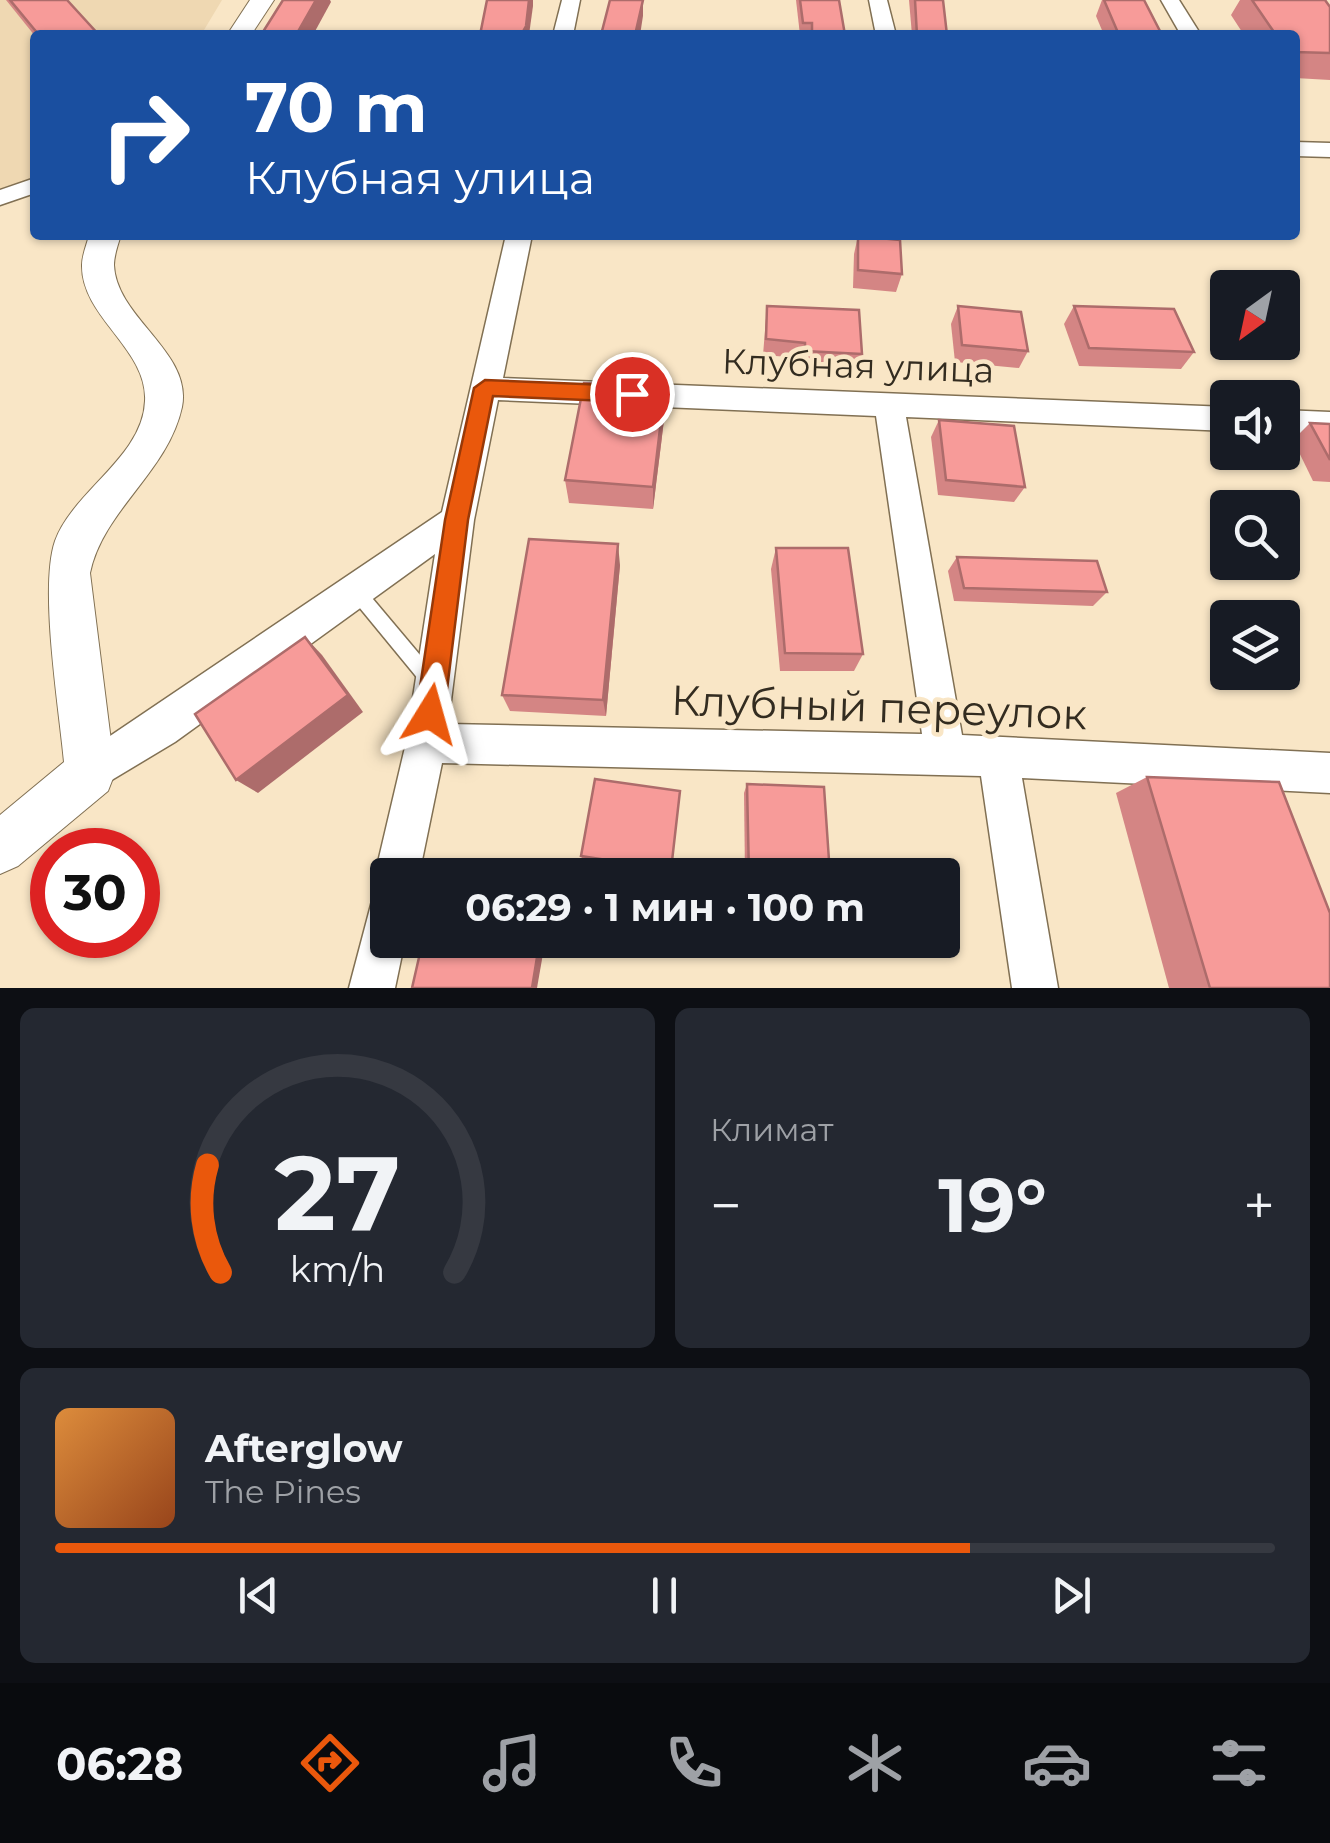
<!DOCTYPE html>
<html lang="ru">
<meta charset="utf-8">
<style>
body{margin:0;font-family:Montserrat,sans-serif;background:#242831;color:#f1f3f6;height:100vh;display:flex;flex-direction:column;font-size:38px;white-space:nowrap}
*{box-sizing:border-box;margin:0}
p{font-size:32px;color:#9ea1a6}
.icon{flex:none;width:55px;height:55px;fill:none;stroke:currentColor;stroke-width:2;stroke-linecap:round;stroke-linejoin:round}
.map{position:relative;height:988px;overflow:hidden}
.drawer{display:flex;flex-direction:column;gap:20px;padding:20px;background:#0d0f14;flex:1}
.drawer>*{flex:none}
.banner{position:absolute;left:30px;top:30px;width:1270px;height:210px;border-radius:10px;box-shadow:0 2px 8px #0004;background:#1a4fa0;color:#fff;overflow:hidden}
.needle{width:65px;rotate:213deg}
.controls{position:absolute;left:1210px;top:270px;display:grid;gap:20px}
.controls a{display:grid;place-items:center;width:90px;height:90px;border-radius:10px;background:#171b24;box-shadow:0 2px 8px #0004;font-size:50px}
.speed{position:absolute;left:30px;top:828px;display:flex;gap:20px;font-size:50px;font-weight:700;text-align:center}
.speed>*{display:grid;place-content:center;width:130px;height:130px;border-radius:50%;background:#171b24;box-shadow:0 2px 8px #0004;line-height:1}
.speed .limit{border:15px solid #d22;background:#fff;color:#111}
.pin{position:absolute;display:grid;place-items:center;width:85px;height:85px;color:#fff;margin:-42px;border:5px solid #fff;border-radius:50%;box-shadow:0 2px 10px #0007}
.me{position:absolute;width:110px;margin:-55px;rotate:8deg;stroke-linejoin:round;filter:drop-shadow(0 0 8px #0008)}
.turn{display:flex;align-items:center;gap:35px;height:210px;padding:0 50px;font-size:45px}
.turn .icon{width:130px;height:130px;stroke-width:2.5}
.turn b{display:block;font-size:70px;line-height:85px}
.big{font-size:75px;font-weight:700;line-height:1.1}
.drawer .widget{flex:1;display:flex;flex-direction:column;justify-content:center;gap:15px;min-width:0;padding:0 35px;border-radius:15px;background:#242831}
.drawer .dial{align-items:center;gap:0}
.dial svg{height:260px;overflow:visible;fill:none;stroke:#363941;stroke-width:7;stroke-linecap:round;text-anchor:middle}
.dial text{fill:#f1f3f6;stroke:none}
.song{display:flex;align-items:center;gap:30px}
.cover{width:120px;height:120px;border-radius:15px;background:linear-gradient(135deg,hsl(30 70% 55%),hsl(20 70% 35%))}
.played{height:10px;border-radius:5px;background:linear-gradient(90deg,#ea580c 75%,#363941 75%)}
.keys{display:flex;justify-content:space-around;direction:ltr}
.heat{display:flex;justify-content:space-between;align-items:center;font-size:55px;direction:ltr}
.drawer .tiles{flex:1;display:grid;gap:20px;grid-template-columns:1fr 1fr}
.widget:last-child{grid-column:span 2}
.trip{position:absolute;left:370px;top:858px;width:590px;height:100px;border-radius:10px;background:#171b24;box-shadow:0 2px 8px #0004;font-weight:700;line-height:100px;text-align:center}
.dock{display:flex;height:160px;justify-content:space-around;align-items:center;background:#090b0e;color:#9ea1a6}
.dock .icon{width:70px;height:70px}
.dock .on{color:#ea580c}
.dock b{font-size:45px;color:#f1f3f6}
.map>svg:first-child{display:block}
.built{fill:#efd8b2}
.lines{fill:none;stroke-linecap:round;stroke-linejoin:round}
.service-casing{stroke:#817053;stroke-width:3}
.minor-casing{stroke:#817053;stroke-width:3}
.tertiary-casing{stroke:#817053;stroke-width:2}
.service{fill:#fff;fill-rule:evenodd}
.minor{fill:#fff;fill-rule:evenodd}
.tertiary{fill:#fff;fill-rule:evenodd}
.wall{fill:#d48584}
.shaded-wall{fill:#ad6c6b}
.building{fill:#f79b99;stroke:#ad6c6b;stroke-width:2.5}
.route{fill:#ea580c;stroke:#983908;stroke-width:2.5}
.labels{text-anchor:middle;stroke-width:9;stroke-linejoin:round;paint-order:stroke}
.street-label{font-size:35px;fill:#332c20;stroke:#f9e6c6}
.near-street-label{font-size:42px;fill:#332c20;stroke:#f9e6c6}
</style>
<div class="map">
<svg width="1330" height="988" viewBox="0 0 1330 988">
<rect width="100%" height="100%" fill="#f9e6c6"/>
<!-- built -->
<path class="built" d="M0,0h222l-21,35h-166v142l-35,13z"/>
<g class="lines">
<defs>
<path id="service" d="M356,584l6,2 74,88 3,6 -3,6 -6,2 -6,-2 -74,-90 -2,-5 2,-5z"/>
<g id="minor">
<path d="M562,0h18l-7,35h-20z"/>
<path d="M869,0h18l9,35h-20z"/>
<path d="M1161,0h18l22,35h-20z"/>
<path d="M1295,142l35,1v14l-35,-1z"/>
<path d="M35,178v15l-35,12v-15z"/>
<path d="M506,235h26l-29,143 725,29v24l-322,-14 56,318 368,18v40l-308,-15 36,210h-46l-31,-212 -539,-13 -23,112h-31v18l-6,-3 -7,-15 31,-132 29,-189 -260,188 -85,51 -14,-6 -6,-14 6,-14 366,-247zM498,400l378,16 46,318 -474,-10 26,-204z"/>
<path d="M1282,410l48,2v24l-48,-2z"/>
<path d="M388,895v45h17l-10,48h-46l23,-87z"/>
</g>
<g id="tertiary">
<path d="M250,0h24l-23,35h-24z"/>
<path d="M89,235h32c-3,9 -7,21 -7,30 2,53 79,87 68,142 -14,65 -79,103 -92,166l25,200 -7,18 -90,75 -18,8v-59l64,-53c-5,-54 -25,-174 -9,-221 18,-50 88,-84 90,-140 3,-52 -64,-84 -63,-136 0,-10 5,-21 7,-30z"/>
</g>
</defs>
<!-- service casing -->
<use href="#service" class="service-casing"/>
<!-- minor casing -->
<use href="#minor" class="minor-casing"/>
<!-- tertiary casing -->
<use href="#tertiary" class="tertiary-casing"/>
<!-- service -->
<use href="#service" class="service"/>
<!-- minor -->
<use href="#minor" class="minor"/>
<!-- tertiary -->
<use href="#tertiary" class="tertiary"/>
</g>
<!-- wall -->
<g class="wall">
<path d="M6,0h61l32,35 -64,1z"/>
<path d="M796,0h43l6,35h-45z"/>
<path d="M909,0h34l4,35h-35z"/>
<path d="M1102,0h42l18,35h-58l-8,-19z"/>
<path d="M1240,0h85l5,7v73l-35,-2v-43h-51l-13,-20z"/>
<path d="M858,236l44,38 -6,18 -43,-4 1,-34z"/>
<path d="M767,306l95,48 -4,15 -56,-3 -1,-8 -38,-3z"/>
<path d="M958,306l70,45 -9,17 -64,-6 -4,-38z"/>
<path d="M1074,306l120,46 -13,17 -102,-3 -15,-42z"/>
<path d="M665,412l-12,97 -84,-6 -4,-23z"/>
<path d="M939,420l86,67 -11,15 -76,-7 -7,-58z"/>
<path d="M1310,423l20,1v58l-17,-1 -20,-41z"/>
<path d="M776,548l87,106 -9,17h-74l-9,-102z"/>
<path d="M957,557l150,35 -14,14 -139,-5 -6,-30z"/>
<path d="M620,565l-14,151 -96,-5 -8,-16z"/>
<path d="M1147,777l183,211h-161l-53,-195z"/>
<path d="M747,784l83,91h-85l-1,-82z"/>
<path d="M680,791l-10,84 -86,-12 -3,-7z"/>
</g>
<!-- shaded-wall -->
<g class="shaded-wall">
<path d="M316,0h14l1,2 -18,33h-17z"/>
<path d="M529,0h4v6l-4,29h-8z"/>
<path d="M643,0v16l-3,19h-5z"/>
<path d="M665,387v25l-12,97v-22z"/>
<path d="M618,544l2,21 -14,151 -3,-16z"/>
<path d="M305,637l17,18 41,57 -105,81 -22,-13z"/>
<path d="M539,945l5,3 -7,40h-5z"/>
</g>
<!-- building -->
<g class="building">
<path d="M10,0h57l32,35h-60z"/>
<path d="M283,0h33l-20,35h-35z"/>
<path d="M487,0h42l-3,26 -5,9h-41z"/>
<path d="M610,0h33l-8,35h-34z"/>
<path d="M800,0h39l6,35h-33v-12h-9z"/>
<path d="M915,0h28l4,35h-30z"/>
<path d="M1104,0h40l18,35h-43z"/>
<path d="M1252,0h73l5,7v46l-35,-1v-17h-19z"/>
<path d="M858,236l42,4 2,34 -44,-4z"/>
<path d="M767,306l92,4 3,44 -57,-3v-8l-39,-4z"/>
<path d="M958,306l63,6 7,39 -66,-6z"/>
<path d="M1074,306l100,3 20,43 -105,-4z"/>
<path d="M584,383l81,4 -12,100 -88,-7z"/>
<path d="M939,420l75,6 11,61 -79,-7z"/>
<path d="M1310,423l20,1v36z"/>
<path d="M529,539l89,5 -15,156 -101,-5z"/>
<path d="M776,548h72l15,106 -78,-1z"/>
<path d="M957,557l140,4 10,31 -143,-4z"/>
<path d="M305,637l43,58 -112,85 -41,-66z"/>
<path d="M1147,777l132,5 51,131v75h-120z"/>
<path d="M595,779l85,12 -9,79 -90,-14z"/>
<path d="M747,784l77,3 6,88h-81z"/>
<path d="M423,940h73l43,5 -7,43h-120z"/>
</g>
<!-- route -->
<path class="route" d="M485,380l147,6 10,8 -10,8 -139,-6 -25,124 -24,194 -4,9 -10,4 -10,-4 -4,-9 29,-194 29,-132z"/>
<g class="labels">
<!-- street labels -->
<g class="street-label">
<text transform="translate(858 366) rotate(2)" y="12">Клубная улица</text>
</g>
<!-- near-street labels -->
<g class="near-street-label">
<text transform="translate(879 707) rotate(2)" y="15">Клубный переулок</text>
</g>
</g>
</svg>
<div class="controls">
<a><svg class="needle" viewBox="-14 -14 28 28"><path d="M0-13l5 13h-10z" fill="#e53935"/><path d="M0 13l5-13h-10z" fill="#9ea1a6"/></svg></a>
<a><svg class="icon" aria-label="sound" viewBox="0 0 24 24"><path d="M4 9h4l5-4v14l-5-4H4zM17 9q2 3 0 6"/></svg></a>
<a><svg class="icon" aria-label="search" viewBox="0 0 24 24"><circle cx="10" cy="10" r="6"/><path d="M15 15l6 6"/></svg></a>
<a><svg class="icon" aria-label="layers" viewBox="0 0 24 24"><path d="M12 4l9 5-9 5-9-5zM3 14l9 5 9-5"/></svg></a>
</div>
<div class="speed"><div class="limit">30</div></div>
<div class="pin" style="left:632px;top:394px;background:#d93025"><svg class="icon" aria-label="arrive" viewBox="0 0 24 24"><path d="M6 21V4h12l-3 4 3 4H6"/></svg></div>
<svg class="me" style="left:430px;top:714px" viewBox="-20 -20 40 40"><path d="M0-17L14 15 0 8-14 15z" fill="#ea580c" stroke="#fff" stroke-width="4"/></svg>
<div class="trip">06:29 · 1 мин · 100 m</div>
<div class="banner">
<div class="turn"><svg class="icon" aria-label="right" viewBox="0 0 24 24"><path d="M7 20v-9h11M14 6l5 5-5 5"/></svg><div><b>70 m</b>Клубная улица</div></div>
</div>
</div>
<section class="drawer">
<div class="tiles">
<div class="widget dial"><svg viewBox="0 0 100 80">
<path d="M14 69A42 42 0 1 1 86 69"/>
<path d="M14 69A42 42 0 0 1 10 36" stroke="#ea580c"/>
<text x="50" y="56" font-size="32" font-weight="700">27</text>
<text x="50" y="72" font-size="11">km/h</text>
</svg></div>
<div class="widget"><p>Климат</p>
<div class="heat"><a>−</a><b class="big">19°</b><a>+</a></div>
</div>
<div class="widget">
<div class="song"><i class="cover"></i><div><b>Afterglow</b><p>The Pines</p></div></div>
<div class="played"></div>
<div class="keys"><svg class="icon" aria-label="previous" viewBox="0 0 24 24"><path d="M18 5L8 12l10 7zM5 5v14"/></svg><svg class="icon" aria-label="pause" viewBox="0 0 24 24"><path d="M8 5v14M16 5v14"/></svg><svg class="icon" aria-label="next" viewBox="0 0 24 24"><path d="M6 5l10 7-10 7zM19 5v14"/></svg></div>
</div>
</div>
</section>
<nav class="dock">
<b>06:28</b>
<svg class="icon on" aria-label="directions" viewBox="0 0 24 24"><path d="M12 3l9 9-9 9-9-9zM9 14v-3h6M13 9l2 2-2 2"/></svg>
<svg class="icon" aria-label="music" viewBox="0 0 24 24"><path d="M9 18V5l10-2v13"/><circle cx="6" cy="18" r="3"/><circle cx="16" cy="16" r="3"/></svg>
<svg class="icon" aria-label="phone" viewBox="0 0 24 24"><path d="M5 4h4l2 5-3 2q2 4 5 5l2-3 5 2v4C11 20 4 13 5 4z"/></svg>
<svg class="icon" aria-label="climate" viewBox="0 0 24 24"><path d="M12 3v18M4 7l16 10M4 17L20 7"/></svg>
<svg class="icon" aria-label="car" viewBox="0 0 24 24"><path d="M5 17H2v-5l4-1 3-4h7l3 4 3 1v5h-3M9 17h6M6 11h13"/><circle cx="7" cy="17" r="2"/><circle cx="17" cy="17" r="2"/></svg>
<svg class="icon" aria-label="filters" viewBox="0 0 24 24"><path d="M4 7h16M4 17h16"/><circle cx="9" cy="7" r="2"/><circle cx="15" cy="17" r="2"/></svg>
</nav>
